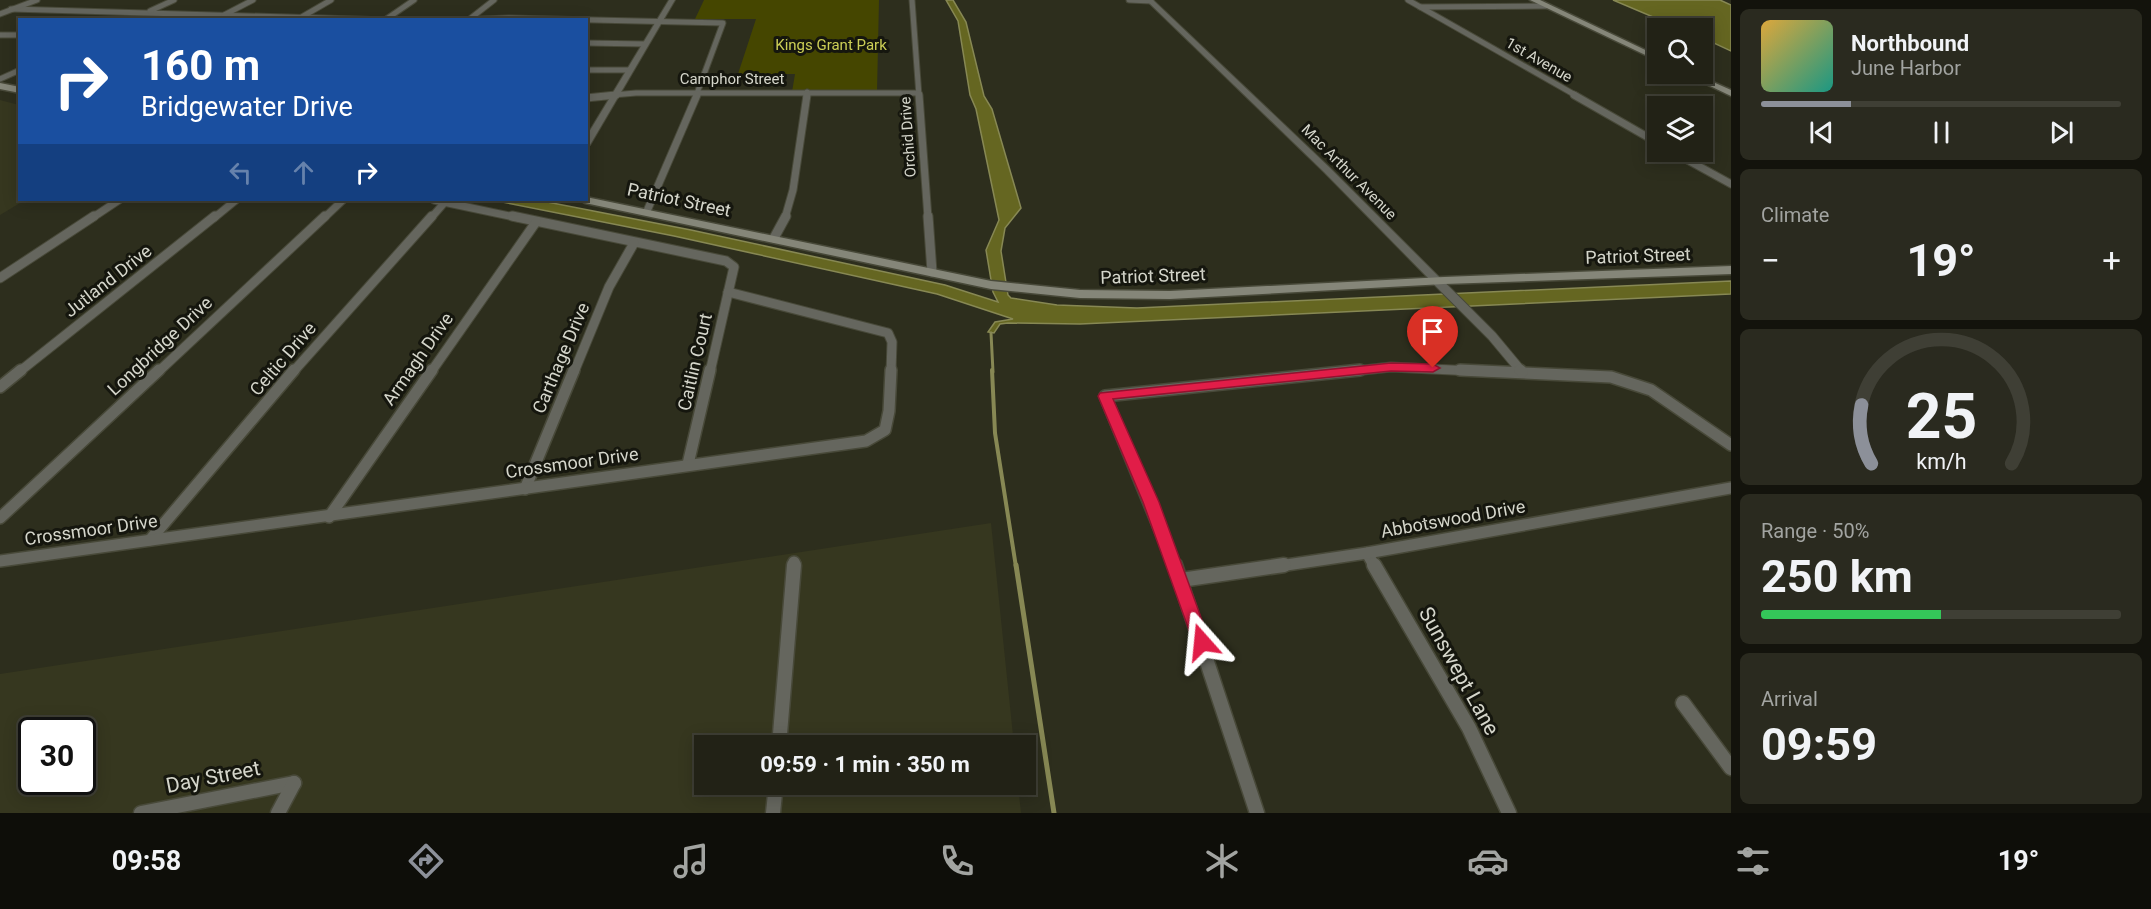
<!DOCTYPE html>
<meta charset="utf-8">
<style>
body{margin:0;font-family:Roboto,sans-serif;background:#2a2a1f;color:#f1f3f6;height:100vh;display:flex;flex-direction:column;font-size:22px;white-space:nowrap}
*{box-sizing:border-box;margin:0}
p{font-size:20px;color:#a2a4a1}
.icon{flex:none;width:33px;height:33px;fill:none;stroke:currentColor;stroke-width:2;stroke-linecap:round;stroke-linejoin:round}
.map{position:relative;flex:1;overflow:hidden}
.panel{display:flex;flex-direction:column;gap:9px;padding:9px;background:#13130c;width:420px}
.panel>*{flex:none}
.top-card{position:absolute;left:18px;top:18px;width:570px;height:183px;border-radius:0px;box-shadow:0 3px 15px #0003,0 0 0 2px #3f3f35;background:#1a4fa0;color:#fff;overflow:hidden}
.tools{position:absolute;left:1647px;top:18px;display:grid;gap:12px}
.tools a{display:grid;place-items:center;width:66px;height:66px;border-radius:0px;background:#222216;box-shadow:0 3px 15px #0003,0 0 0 2px #3f3f35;font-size:30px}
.speed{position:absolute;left:18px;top:717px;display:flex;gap:12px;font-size:30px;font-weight:700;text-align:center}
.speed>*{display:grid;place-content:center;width:78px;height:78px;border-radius:50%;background:#222216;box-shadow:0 3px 15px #0003,0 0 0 2px #3f3f35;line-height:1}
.speed .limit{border:3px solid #111;border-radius:9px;background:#fff;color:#111}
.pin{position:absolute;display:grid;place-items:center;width:51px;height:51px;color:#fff;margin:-62px -26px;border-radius:50% 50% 50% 0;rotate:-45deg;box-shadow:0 0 6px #0007}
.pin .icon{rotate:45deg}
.me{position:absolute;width:66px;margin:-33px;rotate:342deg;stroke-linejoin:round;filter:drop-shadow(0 0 4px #0008)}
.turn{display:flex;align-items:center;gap:21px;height:126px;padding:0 24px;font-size:27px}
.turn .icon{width:78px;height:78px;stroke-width:2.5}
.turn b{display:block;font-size:42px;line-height:51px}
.lanes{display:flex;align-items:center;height:57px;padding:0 24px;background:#0003;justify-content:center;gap:30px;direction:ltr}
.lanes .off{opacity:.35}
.big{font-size:45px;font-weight:700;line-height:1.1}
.panel .card{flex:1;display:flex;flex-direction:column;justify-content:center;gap:9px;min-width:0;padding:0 21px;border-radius:9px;background:#2a2a1f}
.panel .dial{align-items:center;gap:0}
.dial svg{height:156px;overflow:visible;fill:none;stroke:#3f3f35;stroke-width:7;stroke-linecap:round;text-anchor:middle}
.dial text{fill:#f1f3f6;stroke:none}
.song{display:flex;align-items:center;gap:18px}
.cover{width:72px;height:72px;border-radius:9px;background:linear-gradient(135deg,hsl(40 70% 55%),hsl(170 70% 35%))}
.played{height:6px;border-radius:3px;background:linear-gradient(90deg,#8c9099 25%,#3f3f35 25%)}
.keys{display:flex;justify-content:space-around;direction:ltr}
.heat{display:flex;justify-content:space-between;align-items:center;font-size:33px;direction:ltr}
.charge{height:9px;border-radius:4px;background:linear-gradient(90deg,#34c759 50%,#3f3f35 0)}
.trip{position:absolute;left:694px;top:735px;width:342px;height:60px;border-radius:0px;background:#222216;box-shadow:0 3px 15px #0003,0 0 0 2px #3f3f35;font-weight:700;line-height:60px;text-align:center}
.dock{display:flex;height:96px;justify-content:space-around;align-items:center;background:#0e0e09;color:#a2a4a1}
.dock .icon{width:42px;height:42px}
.dock .current{color:#8c9099}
.dock b{font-size:27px;color:#f1f3f6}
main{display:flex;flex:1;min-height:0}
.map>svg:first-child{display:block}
.built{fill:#36371f;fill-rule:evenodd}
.green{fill:#454600}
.water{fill:#656621;stroke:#878854;stroke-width:1.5}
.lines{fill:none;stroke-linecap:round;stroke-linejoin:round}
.stream-far2{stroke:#878854;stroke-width:3}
.stream-far1{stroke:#878854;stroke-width:4}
.stream{stroke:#878854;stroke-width:5}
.minor-far4-casing{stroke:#484939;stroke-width:7}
.minor-far3-casing{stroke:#484939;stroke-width:9}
.minor-far2-casing{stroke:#484939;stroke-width:11}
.minor-far1-casing{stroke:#484939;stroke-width:14}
.minor-casing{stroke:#484939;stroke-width:17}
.tertiary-casing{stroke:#484939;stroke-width:2}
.secondary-casing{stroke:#484939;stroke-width:3}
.minor-far4{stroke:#65665e;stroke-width:5}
.minor-far3{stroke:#65665e;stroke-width:7}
.minor-far2{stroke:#65665e;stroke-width:9}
.minor-far1{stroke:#65665e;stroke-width:11}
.minor{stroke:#65665e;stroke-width:14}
.tertiary{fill:#65665e;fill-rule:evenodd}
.secondary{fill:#858679;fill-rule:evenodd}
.route{fill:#e11d48;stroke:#92132f;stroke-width:1.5}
.labels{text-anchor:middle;stroke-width:6;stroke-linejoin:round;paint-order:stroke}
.far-park-label{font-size:15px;fill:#cccf56;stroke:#15160e}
.far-street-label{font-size:15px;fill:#d5d6cb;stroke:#15160e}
.street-label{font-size:18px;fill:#d5d6cb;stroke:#15160e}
.near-street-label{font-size:21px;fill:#d5d6cb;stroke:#15160e}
</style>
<main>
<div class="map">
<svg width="1731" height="813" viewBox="0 0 1731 813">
<rect width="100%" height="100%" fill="#2d2e1d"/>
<!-- built -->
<g class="built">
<path d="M0,100l19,5 1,95h5l-25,15z"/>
<path d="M991,523l23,222 -309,1v38l313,1 3,28h-1021v-139zM32,730h50v52h-50z"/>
</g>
<!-- green -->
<path class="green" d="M704,0h175l-2,92h-85l3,-18h-57l18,-55h-61z"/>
<!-- water -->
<g class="water">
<path d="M946,0h7l13,22 18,74 8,13 29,99 -16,20 -4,23 7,44 3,3 46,7 80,3 594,-27v13l-651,30 -72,-1 -8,1 -6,9 -6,-1 7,-10 18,-3 -76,-25 -263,-58 -182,-36h45l154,30 254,55 53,17 -5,-10 -7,-42 13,-30 -23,-111 -6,-14 -12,-74z"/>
<path d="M1613,0h107l11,5v46l-28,-13 -1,-10h-23z"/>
</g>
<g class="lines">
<!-- stream-far2 -->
<path class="stream-far2" d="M991,333l2,39"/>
<!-- stream-far1 -->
<path class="stream-far1" d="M992,370l3,63 21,134"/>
<!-- stream -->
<path class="stream" d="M1016,565l38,248"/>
<defs>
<g id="minor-far4">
<path d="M912,0l7,96"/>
<path d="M1129,0l22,1"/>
<path d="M1408,0l169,96"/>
<path d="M1420,7l126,-1"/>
<path d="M11,9l378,11"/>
<path d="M150,11l24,-11"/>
<path d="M0,14l37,-14"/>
<path d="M224,15l29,-15"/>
<path d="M300,18l31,-18"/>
<path d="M471,18l23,-18"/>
<path d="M385,20l29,-20"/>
<path d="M454,20l55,-2 214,5 -27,73"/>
<path d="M0,35h20"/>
<path d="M586,43l59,1"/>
<path d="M586,70h43"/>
<path d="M0,79l20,-9"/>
<path d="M601,96l35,-3h283"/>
<path d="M806,96l1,-4"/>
</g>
<g id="minor-far3">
<path d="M919,95l9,123"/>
<path d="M1574,95l84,48"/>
<path d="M586,98l30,-3"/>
<path d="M1673,152l58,32"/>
<path d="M434,200l85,18"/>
<path d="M647,211l50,-116"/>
<path d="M92,218l27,-18"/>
<path d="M214,218l22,-18"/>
<path d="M324,218l19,-18"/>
<path d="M431,218l14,-16"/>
<path d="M785,218l8,-28 14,-95"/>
</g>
<g id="minor-far2">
<path d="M512,216l214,45 8,6 -24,105"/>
<path d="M928,216l4,56"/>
<path d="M774,238l12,-22"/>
<path d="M0,278l94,-62"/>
<path d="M1437,281l55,55 30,36"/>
<path d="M728,292l160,41 4,9 -1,30"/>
<path d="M19,372l196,-156"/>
<path d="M158,372l167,-156"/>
<path d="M293,372l139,-156"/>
<path d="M431,372l105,-150"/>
<path d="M574,372l35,-85 25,-44"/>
<path d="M1345,372l46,-5 102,5"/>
</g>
<g id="minor-far1">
<path d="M1460,370l151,7 40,13 80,55"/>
<path d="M1520,370l2,2"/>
<path d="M0,387l21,-17"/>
<path d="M688,464l22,-94"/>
<path d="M525,489l49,-119"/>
<path d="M329,517l103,-147"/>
<path d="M0,518l159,-148"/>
<path d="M150,540l144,-170"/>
<path d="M1367,553l8,14"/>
<path d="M0,561l866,-120 19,-11 4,-19 2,-41"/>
<path d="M794,567v-5"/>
<path d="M1175,567l-70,-171 255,-26"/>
<path d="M1273,567l94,-14 364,-65"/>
</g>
<g id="minor">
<path d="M1175,565l82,248"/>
<path d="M1374,565l95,163 40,85"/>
<path d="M1181,580l103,-15"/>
<path d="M1683,703l48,65"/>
<path d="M779,746l15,-181"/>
<path d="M141,813l153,-30"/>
<path d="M278,813l16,-30"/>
<path d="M773,813l3,-29"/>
</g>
<g id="tertiary">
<path d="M669,0h6l-85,145 -4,3v-11z"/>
<path d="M1146,0h7l177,168 111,111v4h-8l-109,-111z"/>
</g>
<g id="secondary">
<path d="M1530,0h10l118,56v5z"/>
<path d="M1685,74h10l36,16v6z"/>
<path d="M0,83l20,4v6l-20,-4z"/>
<path d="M586,197l405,84 89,9 90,1 274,-14 287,-11v8l-287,10 -274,15 -90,-1 -89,-9 -406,-86 -5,-3h6z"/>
</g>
</defs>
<!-- minor-far4 casing -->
<use href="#minor-far4" class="minor-far4-casing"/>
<!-- minor-far3 casing -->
<use href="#minor-far3" class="minor-far3-casing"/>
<!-- minor-far2 casing -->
<use href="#minor-far2" class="minor-far2-casing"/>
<!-- minor-far1 casing -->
<use href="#minor-far1" class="minor-far1-casing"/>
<!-- minor casing -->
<use href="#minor" class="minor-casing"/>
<!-- tertiary casing -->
<use href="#tertiary" class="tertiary-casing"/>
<!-- secondary casing -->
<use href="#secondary" class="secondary-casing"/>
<!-- minor-far4 -->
<use href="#minor-far4" class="minor-far4"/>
<!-- minor-far3 -->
<use href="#minor-far3" class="minor-far3"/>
<!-- minor-far2 -->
<use href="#minor-far2" class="minor-far2"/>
<!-- minor-far1 -->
<use href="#minor-far1" class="minor-far1"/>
<!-- minor -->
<use href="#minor" class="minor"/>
<!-- tertiary -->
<use href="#tertiary" class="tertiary"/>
<!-- secondary -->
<use href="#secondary" class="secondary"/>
</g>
<!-- route -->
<path class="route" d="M1391,363l42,1 7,4 -7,4 -42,-1 -278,28 46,103 51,140 -2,5 -6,2 -7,-2 -52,-145 -45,-106 2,-3z"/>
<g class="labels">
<!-- far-park labels -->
<g class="far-park-label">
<text x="831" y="50">Kings Grant Park</text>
</g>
<!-- far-street labels -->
<g class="far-street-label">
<text transform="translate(1539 60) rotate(30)" y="5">1st Avenue</text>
<text x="732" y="84">Camphor Street</text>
<text transform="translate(908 137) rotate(-94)" y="5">Orchid Drive</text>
<text transform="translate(1349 172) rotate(45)" y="5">Mac Arthur Avenue</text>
</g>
<!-- street labels -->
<g class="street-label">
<text transform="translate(679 200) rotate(12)" y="6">Patriot Street</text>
<text transform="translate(1638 256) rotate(-2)" y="6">Patriot Street</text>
<text transform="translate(1153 276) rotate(-2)" y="6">Patriot Street</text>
<text transform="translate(108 281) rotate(-38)" y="6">Jutland Drive</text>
<text transform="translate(160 346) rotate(-43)" y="6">Longbridge Drive</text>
<text transform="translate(561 358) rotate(-67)" y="6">Carthage Drive</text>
<text transform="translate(283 359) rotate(-49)" y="6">Celtic Drive</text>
<text transform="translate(418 359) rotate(-55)" y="6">Armagh Drive</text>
<text transform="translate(695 362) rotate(-77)" y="6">Caitlin Court</text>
<text transform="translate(572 463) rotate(-8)" y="6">Crossmoor Drive</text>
<text transform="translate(1453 519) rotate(-10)" y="6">Abbotswood Drive</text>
<text transform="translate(91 530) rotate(-8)" y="6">Crossmoor Drive</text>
</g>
<!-- near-street labels -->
<g class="near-street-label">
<text transform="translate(1459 671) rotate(61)" y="7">Sunswept Lane</text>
<text transform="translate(213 777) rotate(-11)" y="7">Day Street</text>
</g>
</g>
</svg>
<div class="tools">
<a><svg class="icon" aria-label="search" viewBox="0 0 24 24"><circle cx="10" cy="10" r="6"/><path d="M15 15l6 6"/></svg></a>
<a><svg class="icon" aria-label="layers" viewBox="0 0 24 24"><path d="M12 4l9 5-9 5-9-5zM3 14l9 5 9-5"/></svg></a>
</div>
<div class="speed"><div class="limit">30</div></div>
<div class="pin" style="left:1433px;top:368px;background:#d93025"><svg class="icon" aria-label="arrive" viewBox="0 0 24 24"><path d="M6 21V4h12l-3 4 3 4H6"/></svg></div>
<svg class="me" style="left:1202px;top:642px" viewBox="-20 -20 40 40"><path d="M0-17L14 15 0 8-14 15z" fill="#e11d48" stroke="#fff" stroke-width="4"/></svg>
<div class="trip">09:59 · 1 min · 350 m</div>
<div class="top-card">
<div class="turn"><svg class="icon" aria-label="right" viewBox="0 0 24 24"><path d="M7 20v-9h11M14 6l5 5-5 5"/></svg><div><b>160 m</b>Bridgewater Drive</div></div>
<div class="lanes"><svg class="icon off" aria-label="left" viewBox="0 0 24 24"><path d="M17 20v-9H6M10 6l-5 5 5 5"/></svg><svg class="icon off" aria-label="ahead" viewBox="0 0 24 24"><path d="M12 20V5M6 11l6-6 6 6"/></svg><svg class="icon" aria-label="right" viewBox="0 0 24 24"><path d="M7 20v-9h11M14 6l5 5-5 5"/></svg></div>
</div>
</div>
<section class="panel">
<div class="card">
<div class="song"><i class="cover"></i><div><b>Northbound</b><p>June Harbor</p></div></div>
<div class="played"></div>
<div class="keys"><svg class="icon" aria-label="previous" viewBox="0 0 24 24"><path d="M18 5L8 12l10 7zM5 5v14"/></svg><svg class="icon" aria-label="pause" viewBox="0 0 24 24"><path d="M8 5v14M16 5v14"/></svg><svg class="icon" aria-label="next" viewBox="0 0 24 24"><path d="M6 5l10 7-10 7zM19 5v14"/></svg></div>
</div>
<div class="card"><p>Climate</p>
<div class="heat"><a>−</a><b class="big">19°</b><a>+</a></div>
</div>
<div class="card dial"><svg viewBox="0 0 100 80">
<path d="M14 69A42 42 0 1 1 86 69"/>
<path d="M14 69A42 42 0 0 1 9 39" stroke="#8c9099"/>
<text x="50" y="56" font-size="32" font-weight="700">25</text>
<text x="50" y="72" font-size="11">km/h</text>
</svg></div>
<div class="card"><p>Range · 50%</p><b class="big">250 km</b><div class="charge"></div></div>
<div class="card"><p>Arrival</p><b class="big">09:59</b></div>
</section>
</main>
<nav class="dock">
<b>09:58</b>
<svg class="icon current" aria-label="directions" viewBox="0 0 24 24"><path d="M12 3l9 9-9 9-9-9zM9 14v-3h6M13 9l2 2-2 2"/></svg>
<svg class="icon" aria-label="music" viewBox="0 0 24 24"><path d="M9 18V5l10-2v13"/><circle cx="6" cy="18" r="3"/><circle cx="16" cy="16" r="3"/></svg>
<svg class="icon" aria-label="phone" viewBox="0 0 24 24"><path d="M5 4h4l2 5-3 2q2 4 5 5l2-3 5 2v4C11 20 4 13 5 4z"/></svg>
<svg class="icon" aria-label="climate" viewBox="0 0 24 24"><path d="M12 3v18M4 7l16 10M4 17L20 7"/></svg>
<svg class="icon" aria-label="car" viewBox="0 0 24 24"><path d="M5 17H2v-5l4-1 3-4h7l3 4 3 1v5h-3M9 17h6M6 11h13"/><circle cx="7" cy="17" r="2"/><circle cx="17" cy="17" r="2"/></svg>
<svg class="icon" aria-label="filters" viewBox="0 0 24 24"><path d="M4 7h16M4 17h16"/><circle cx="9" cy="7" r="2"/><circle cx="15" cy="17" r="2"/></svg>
<b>19°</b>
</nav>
